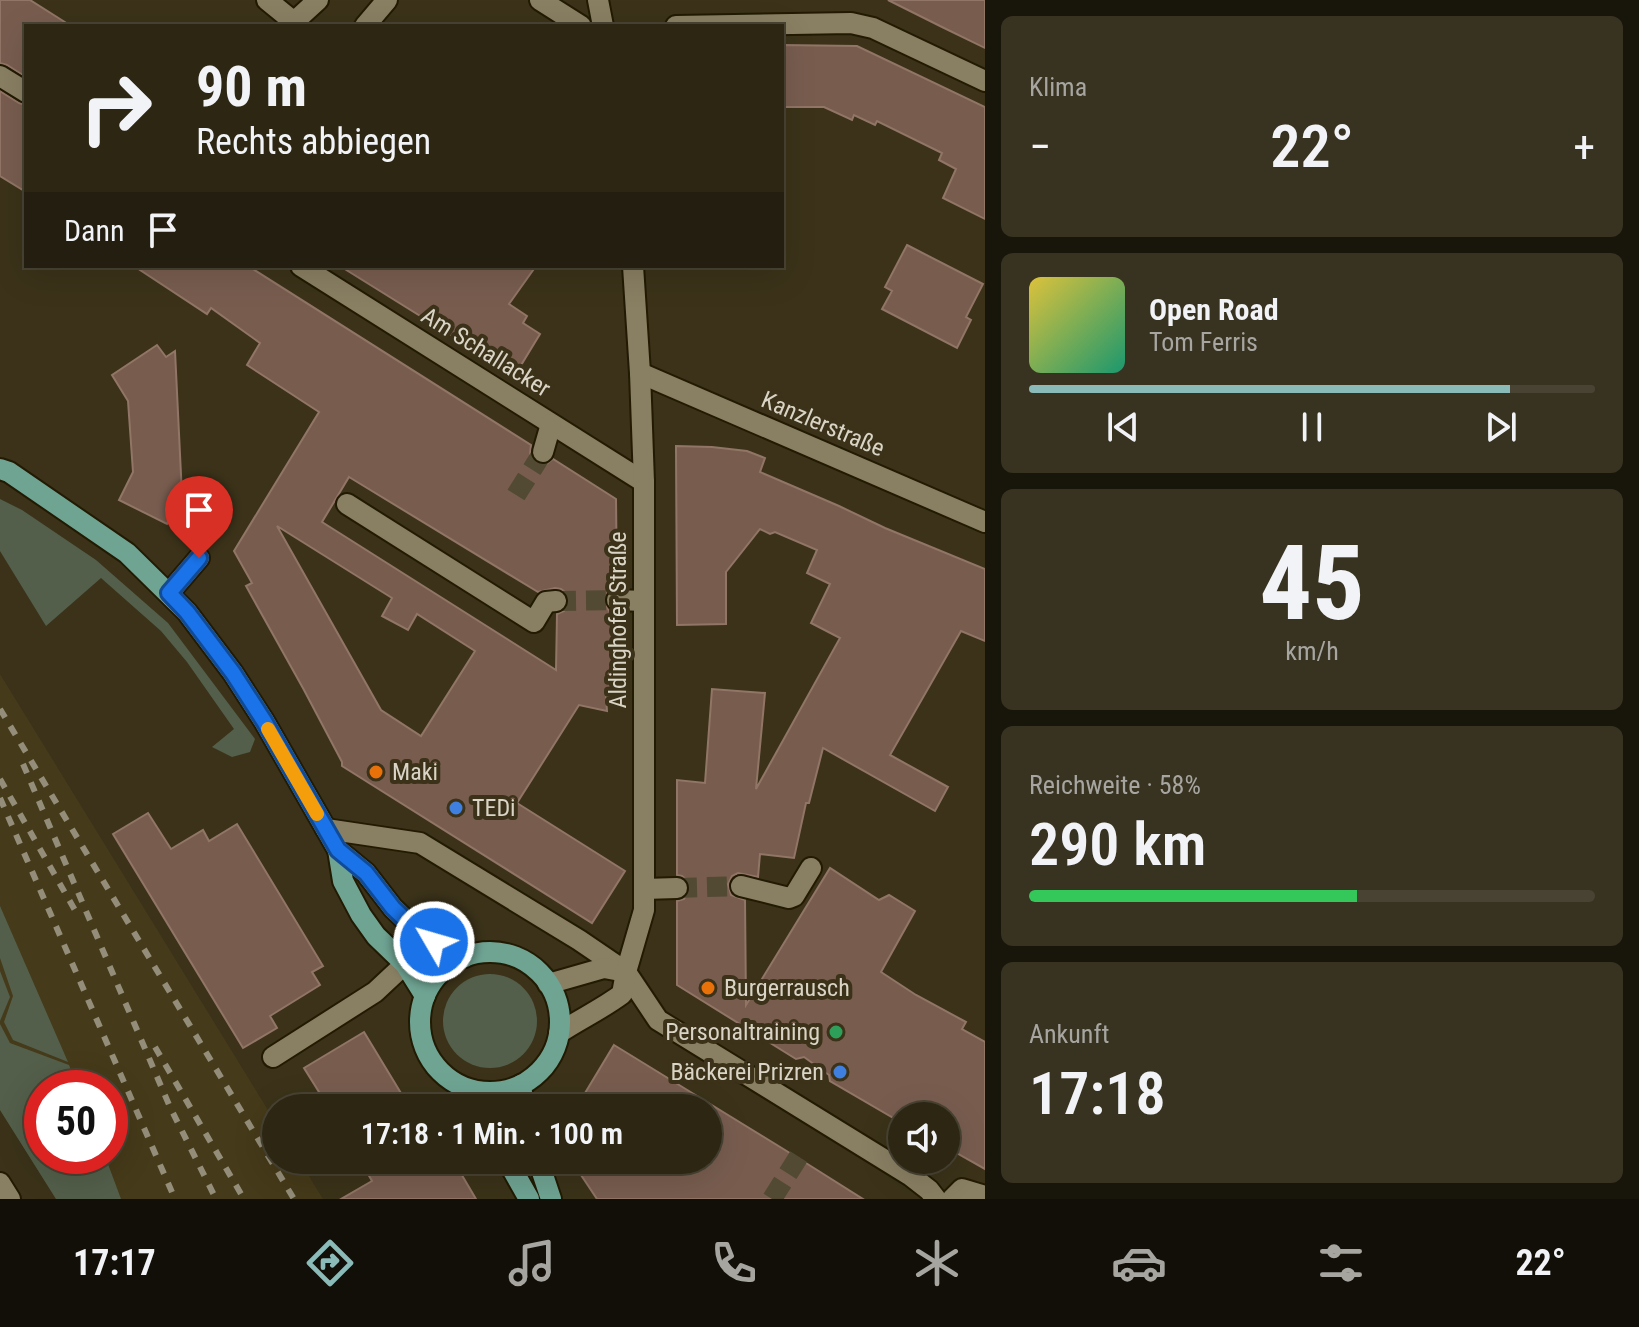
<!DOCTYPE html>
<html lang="de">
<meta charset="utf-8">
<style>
body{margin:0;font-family:"Roboto Condensed",sans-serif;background:#383221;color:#f1f3f6;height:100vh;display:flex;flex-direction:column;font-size:30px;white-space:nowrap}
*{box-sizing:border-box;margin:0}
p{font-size:26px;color:#a6a5a0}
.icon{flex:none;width:44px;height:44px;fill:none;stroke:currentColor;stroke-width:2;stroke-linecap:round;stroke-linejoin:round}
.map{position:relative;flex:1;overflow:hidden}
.panel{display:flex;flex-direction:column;gap:16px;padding:16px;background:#18150a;width:654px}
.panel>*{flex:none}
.banner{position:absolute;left:24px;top:24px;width:760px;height:244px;border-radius:0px;box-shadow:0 8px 32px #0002,0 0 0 2px #484333;background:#2c2613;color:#f1f3f6;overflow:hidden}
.controls{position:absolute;left:888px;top:1102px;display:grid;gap:16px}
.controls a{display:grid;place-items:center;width:72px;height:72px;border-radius:50%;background:#2c2613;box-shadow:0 8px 32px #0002,0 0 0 2px #484333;font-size:40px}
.speed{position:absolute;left:24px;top:1070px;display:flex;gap:16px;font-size:40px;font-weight:700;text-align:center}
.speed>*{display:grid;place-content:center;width:104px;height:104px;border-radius:50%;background:#2c2613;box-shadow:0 8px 32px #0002,0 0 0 2px #484333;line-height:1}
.speed .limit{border:12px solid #d22;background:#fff;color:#111}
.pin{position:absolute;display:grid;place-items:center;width:68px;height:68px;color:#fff;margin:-82px -34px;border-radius:50% 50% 50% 0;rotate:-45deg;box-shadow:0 0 8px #0007}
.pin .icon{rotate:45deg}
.me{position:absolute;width:88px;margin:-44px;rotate:308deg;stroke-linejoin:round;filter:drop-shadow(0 0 6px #0008)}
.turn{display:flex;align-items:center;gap:28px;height:168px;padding:0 40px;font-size:36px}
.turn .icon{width:104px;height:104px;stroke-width:2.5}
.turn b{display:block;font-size:56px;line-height:68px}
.then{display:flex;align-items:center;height:76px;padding:0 40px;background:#0003;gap:16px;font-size:30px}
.big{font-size:60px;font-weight:600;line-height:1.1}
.panel .card{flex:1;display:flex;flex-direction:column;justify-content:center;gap:12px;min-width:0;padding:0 28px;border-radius:12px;background:#383221}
.panel .dial{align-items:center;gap:0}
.dial b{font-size:104px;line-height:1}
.song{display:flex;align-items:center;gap:24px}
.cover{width:96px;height:96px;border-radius:12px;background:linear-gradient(135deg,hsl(50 70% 55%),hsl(160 70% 35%))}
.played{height:8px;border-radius:4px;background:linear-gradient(90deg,#8bbbb9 85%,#484333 85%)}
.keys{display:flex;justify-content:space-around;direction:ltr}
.heat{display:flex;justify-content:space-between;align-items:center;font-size:44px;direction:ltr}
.charge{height:12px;border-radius:6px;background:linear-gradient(90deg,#34c759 58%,#484333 0)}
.trip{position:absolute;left:262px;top:1094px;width:460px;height:80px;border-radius:40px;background:#2c2613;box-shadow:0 8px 32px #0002,0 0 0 2px #484333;font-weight:600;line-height:80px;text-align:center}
.tabs{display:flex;height:128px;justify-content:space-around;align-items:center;background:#120f08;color:#a6a5a0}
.tabs .icon{width:56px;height:56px}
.tabs .active{color:#8bbbb9}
.tabs b{font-size:36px;color:#f1f3f6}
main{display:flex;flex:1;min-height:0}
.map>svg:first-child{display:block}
.built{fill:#453a19;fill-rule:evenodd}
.green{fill:#535f4a}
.building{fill:#785d4f;stroke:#917566;stroke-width:2;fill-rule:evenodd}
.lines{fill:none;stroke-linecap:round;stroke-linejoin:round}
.minor-tunnel{stroke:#534a33;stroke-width:20;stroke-dasharray:20 10;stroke-linecap:butt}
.minor-casing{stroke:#221a02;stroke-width:24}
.major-casing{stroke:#221a02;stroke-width:24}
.minor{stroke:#897f63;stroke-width:20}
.major{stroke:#6fa493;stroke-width:20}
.rail{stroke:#948d79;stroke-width:6;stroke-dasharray:10 10;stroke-linecap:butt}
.route-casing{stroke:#114b97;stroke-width:20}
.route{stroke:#1a73e8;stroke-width:14}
.slow{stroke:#f59e0b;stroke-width:14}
.food-dot{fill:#e8710a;stroke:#3b3219;stroke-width:3}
.shop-dot{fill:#3f7fe0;stroke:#3b3219;stroke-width:3}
.leisure-dot{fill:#2e9e5b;stroke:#3b3219;stroke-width:3}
.labels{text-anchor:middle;stroke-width:8;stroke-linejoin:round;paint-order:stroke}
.street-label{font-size:24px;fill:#d9d4c5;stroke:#3b3219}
.poi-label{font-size:24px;fill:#d9d4c5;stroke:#3b3219;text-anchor:start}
</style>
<main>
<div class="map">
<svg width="985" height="1199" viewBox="0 0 985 1199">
<rect width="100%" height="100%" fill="#3b3219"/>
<!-- built -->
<path class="built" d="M0,674l276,449v37h23l24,39h-267l-56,-89zM42,1088h68v68h-68z"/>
<!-- green -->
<g class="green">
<path d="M0,499l22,11 74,50 72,63 87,116 -5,13 -18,5 -20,-10 22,-18 -47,-67 -26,-31 -60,-53 -55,48 -46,-75z"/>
<path d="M0,906l68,156 -55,-22 -9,-18 9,-26 -13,-38z"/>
<path d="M0,971l10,26 -10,24z"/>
<circle cx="490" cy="1021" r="47"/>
<path d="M0,1024l10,19 59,22 9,23h-36v68h63l16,43h-65l-56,-89z"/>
</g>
<!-- building -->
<g class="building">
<path d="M0,0h30l41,26h-45v51l-19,-12 -7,-2z"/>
<path d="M888,0h97v48l-43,-21z"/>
<path d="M782,45l75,1 128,61v112l-42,-21 13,-29 -17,-9 3,-7 -65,-32 -2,4 -21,-10 -2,5 -28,-13h-42z"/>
<path d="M0,91l19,12 7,2v87l-26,-16z"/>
<path d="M907,245l76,39 -17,33 5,3 -14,28 -75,-39 10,-18 -7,-4z"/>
<path d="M134,266h114l283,179 -1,9 4,8 11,3 8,-6 63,40 1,88 -11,5 -2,8 5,11 7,2 1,85 -11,-2 1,15 -28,-6 -62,98 108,68 -33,52 -250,-157v-4l-38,-72 -58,-104 6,-3 -18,-32 85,-139 -72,-47 13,-22 -49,-35 -4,6zM349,477l189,115 17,-4 6,1 5,4 3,6 -1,7 -4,5 -7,3 -1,56 -234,-148zM277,526l115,72 -10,18 26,14 9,-16 58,37 -54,85 -40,-26z"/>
<path d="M340,266h196l-27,38 18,12 -4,7 17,11 -25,41z"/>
<path d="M157,345l9,12 9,-6 8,165 -10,-4 -6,12 -48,-24 14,-28 -5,-71 -16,-26z"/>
<path d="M676,446l36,1 35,4 18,7 -5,14 79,34 46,22 100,41v72l-24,-10 -71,124 58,32 -13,24 -112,-63 -14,55h-3l-12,55 -34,-4 -2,23 -20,-4 -6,3 -4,8 3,11 14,5 1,105 84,-137 49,32 10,-5 26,16 -34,61 35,23 50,27 -4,7 23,13v127l-39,-22v-31h-44v7l-72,-42 -1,-6 -25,-18 -8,2 -119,-74v-84l7,-2 6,-11 -2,-7 -6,-5 -5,-1v-95l28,3 7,-94 53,4 -9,96 84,-151 -29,-15 19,-39 -23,-11 10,-23 -42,-18 -5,2 -10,-5 -34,43v52l-49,1z"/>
<path d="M148,813l23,36 32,-19 6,11 28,-17 86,142 -11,6 8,13 -50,31 7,12 -34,20 -130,-214z"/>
<path d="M364,1032l46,76h-81l-25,-40z"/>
<path d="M614,1045l184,113 65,41h-266l-26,-39h137v-52h-132z"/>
<path d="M360,1160h93l23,39h-135l31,-18z"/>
</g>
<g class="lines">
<!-- minor-tunnel -->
<g class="minor-tunnel">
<path d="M516,495l27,-43"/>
<path d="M556,601l61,-1"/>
<path d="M677,888l64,-2"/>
<path d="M772,1199l29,-46"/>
</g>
<defs>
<g id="minor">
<path d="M267,0l27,22 24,-22"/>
<path d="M540,0l41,26"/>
<path d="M598,0l5,26"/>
<path d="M365,26l22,-26"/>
<path d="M676,26l175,-3 22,5 112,53"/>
<path d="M0,76l26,16"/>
<path d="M301,266l343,216"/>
<path d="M640,373l345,149"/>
<path d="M543,452l8,-28"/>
<path d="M347,504l187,118 12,-20 10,-1"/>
<path d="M169,593l30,-35"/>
<path d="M617,600l27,1"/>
<path d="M326,829l94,14 159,97 47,32 32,48 253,156 18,14 7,9"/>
<path d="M741,886l48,12 5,-2 17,-28"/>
<path d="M644,889l33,-1"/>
<path d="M548,984l56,-16 22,4"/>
<path d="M559,1033c21,-14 43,-24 63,-39l4,-22 18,-62v-428l-4,-109 -7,-107"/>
<path d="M273,1057l102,-65 30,-28"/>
<path d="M0,1183l10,16"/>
<path d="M952,1199l10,-10 23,7"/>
</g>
<g id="major">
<path d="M0,469l9,3 118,81 60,59 46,61 31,48 74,129 28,23 27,35 20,19 21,15 31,15"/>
<path d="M338,850l5,31 18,34 15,21 29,28 20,32"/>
<circle cx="490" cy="1022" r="70"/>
<path d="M521,1085l3,23"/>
<path d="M507,1160l22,39"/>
<path d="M538,1160l13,39"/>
</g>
</defs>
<!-- minor casing -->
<use href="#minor" class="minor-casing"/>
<!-- major casing -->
<use href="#major" class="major-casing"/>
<!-- minor -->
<use href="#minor" class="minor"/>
<!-- major -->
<use href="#major" class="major"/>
<!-- rail -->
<g class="rail">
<path d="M0,709l294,490"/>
<path d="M23,764l147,343 46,92"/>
<path d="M0,779l76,133"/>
<path d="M0,798l175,401"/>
<path d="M155,1047l89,152"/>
</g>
</g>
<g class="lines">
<defs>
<path id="route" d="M199,558l-30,35 18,19 46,61 31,48 74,129 28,23 27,35 20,19 21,15"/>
</defs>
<!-- route casing -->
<use href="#route" class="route-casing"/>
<!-- route -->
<use href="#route" class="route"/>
<!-- slow -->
<path class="slow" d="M268,729l49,85"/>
</g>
<!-- markers -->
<g class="food-dot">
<circle cx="376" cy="772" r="8"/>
<circle cx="708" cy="988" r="8"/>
</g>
<g class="shop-dot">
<circle cx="456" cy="808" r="8"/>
<circle cx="840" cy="1072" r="8"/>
</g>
<circle class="leisure-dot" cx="836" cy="1032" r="8"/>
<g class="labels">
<!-- street labels -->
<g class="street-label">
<text transform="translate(486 352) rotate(32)" y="8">Am Schallacker</text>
<text transform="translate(823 424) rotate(23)" y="8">Kanzlerstraße</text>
<text transform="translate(618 620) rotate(-90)" y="8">Aldinghofer Straße</text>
</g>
<!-- poi labels -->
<g class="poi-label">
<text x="392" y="780">Maki</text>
<text x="472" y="816">TEDi</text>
<text x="724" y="996">Burgerrausch</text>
<text x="820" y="1040" text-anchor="end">Personaltraining</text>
<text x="824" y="1080" text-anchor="end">Bäckerei Prizren</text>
</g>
</g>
</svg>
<div class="controls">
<a><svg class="icon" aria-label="sound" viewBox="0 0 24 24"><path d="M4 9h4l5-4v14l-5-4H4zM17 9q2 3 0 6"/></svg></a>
</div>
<div class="speed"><div class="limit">50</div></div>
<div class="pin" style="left:199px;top:558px;background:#d93025"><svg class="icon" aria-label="arrive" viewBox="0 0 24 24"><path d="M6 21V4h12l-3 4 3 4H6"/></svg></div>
<svg class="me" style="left:434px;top:942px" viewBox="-20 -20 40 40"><circle r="17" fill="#1a73e8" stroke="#fff" stroke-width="3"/><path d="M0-11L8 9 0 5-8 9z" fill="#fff"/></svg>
<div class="trip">17:18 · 1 Min. · 100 m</div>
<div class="banner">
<div class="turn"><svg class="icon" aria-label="right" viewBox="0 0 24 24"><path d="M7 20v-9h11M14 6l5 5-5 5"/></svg><div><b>90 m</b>Rechts abbiegen</div></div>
<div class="then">Dann<svg class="icon" aria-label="arrive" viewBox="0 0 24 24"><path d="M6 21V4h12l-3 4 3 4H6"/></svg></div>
</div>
</div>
<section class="panel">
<div class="card"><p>Klima</p>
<div class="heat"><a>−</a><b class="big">22°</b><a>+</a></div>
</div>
<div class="card">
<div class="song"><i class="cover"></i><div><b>Open Road</b><p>Tom Ferris</p></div></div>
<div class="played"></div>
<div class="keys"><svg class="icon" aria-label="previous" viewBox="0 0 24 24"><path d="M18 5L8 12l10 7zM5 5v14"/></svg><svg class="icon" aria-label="pause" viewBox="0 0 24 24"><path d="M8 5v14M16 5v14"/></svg><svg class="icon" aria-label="next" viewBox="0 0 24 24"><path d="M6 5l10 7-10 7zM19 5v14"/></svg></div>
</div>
<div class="card dial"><b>45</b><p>km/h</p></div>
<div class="card"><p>Reichweite · 58%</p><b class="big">290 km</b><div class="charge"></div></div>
<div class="card"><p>Ankunft</p><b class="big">17:18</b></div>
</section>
</main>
<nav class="tabs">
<b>17:17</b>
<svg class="icon active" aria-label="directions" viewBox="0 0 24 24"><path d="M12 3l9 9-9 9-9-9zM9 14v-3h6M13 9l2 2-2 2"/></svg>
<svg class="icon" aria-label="music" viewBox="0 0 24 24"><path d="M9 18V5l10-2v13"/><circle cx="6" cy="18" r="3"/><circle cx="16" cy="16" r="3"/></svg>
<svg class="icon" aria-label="phone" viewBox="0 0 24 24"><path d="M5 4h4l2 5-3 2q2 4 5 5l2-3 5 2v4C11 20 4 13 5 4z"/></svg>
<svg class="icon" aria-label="climate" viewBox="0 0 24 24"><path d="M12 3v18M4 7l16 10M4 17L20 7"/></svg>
<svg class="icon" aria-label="car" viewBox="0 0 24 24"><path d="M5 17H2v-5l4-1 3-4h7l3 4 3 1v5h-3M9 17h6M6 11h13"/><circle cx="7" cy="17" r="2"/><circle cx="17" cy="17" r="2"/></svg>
<svg class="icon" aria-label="filters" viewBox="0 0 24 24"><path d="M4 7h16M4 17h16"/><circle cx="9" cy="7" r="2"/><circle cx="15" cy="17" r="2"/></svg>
<b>22°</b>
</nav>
